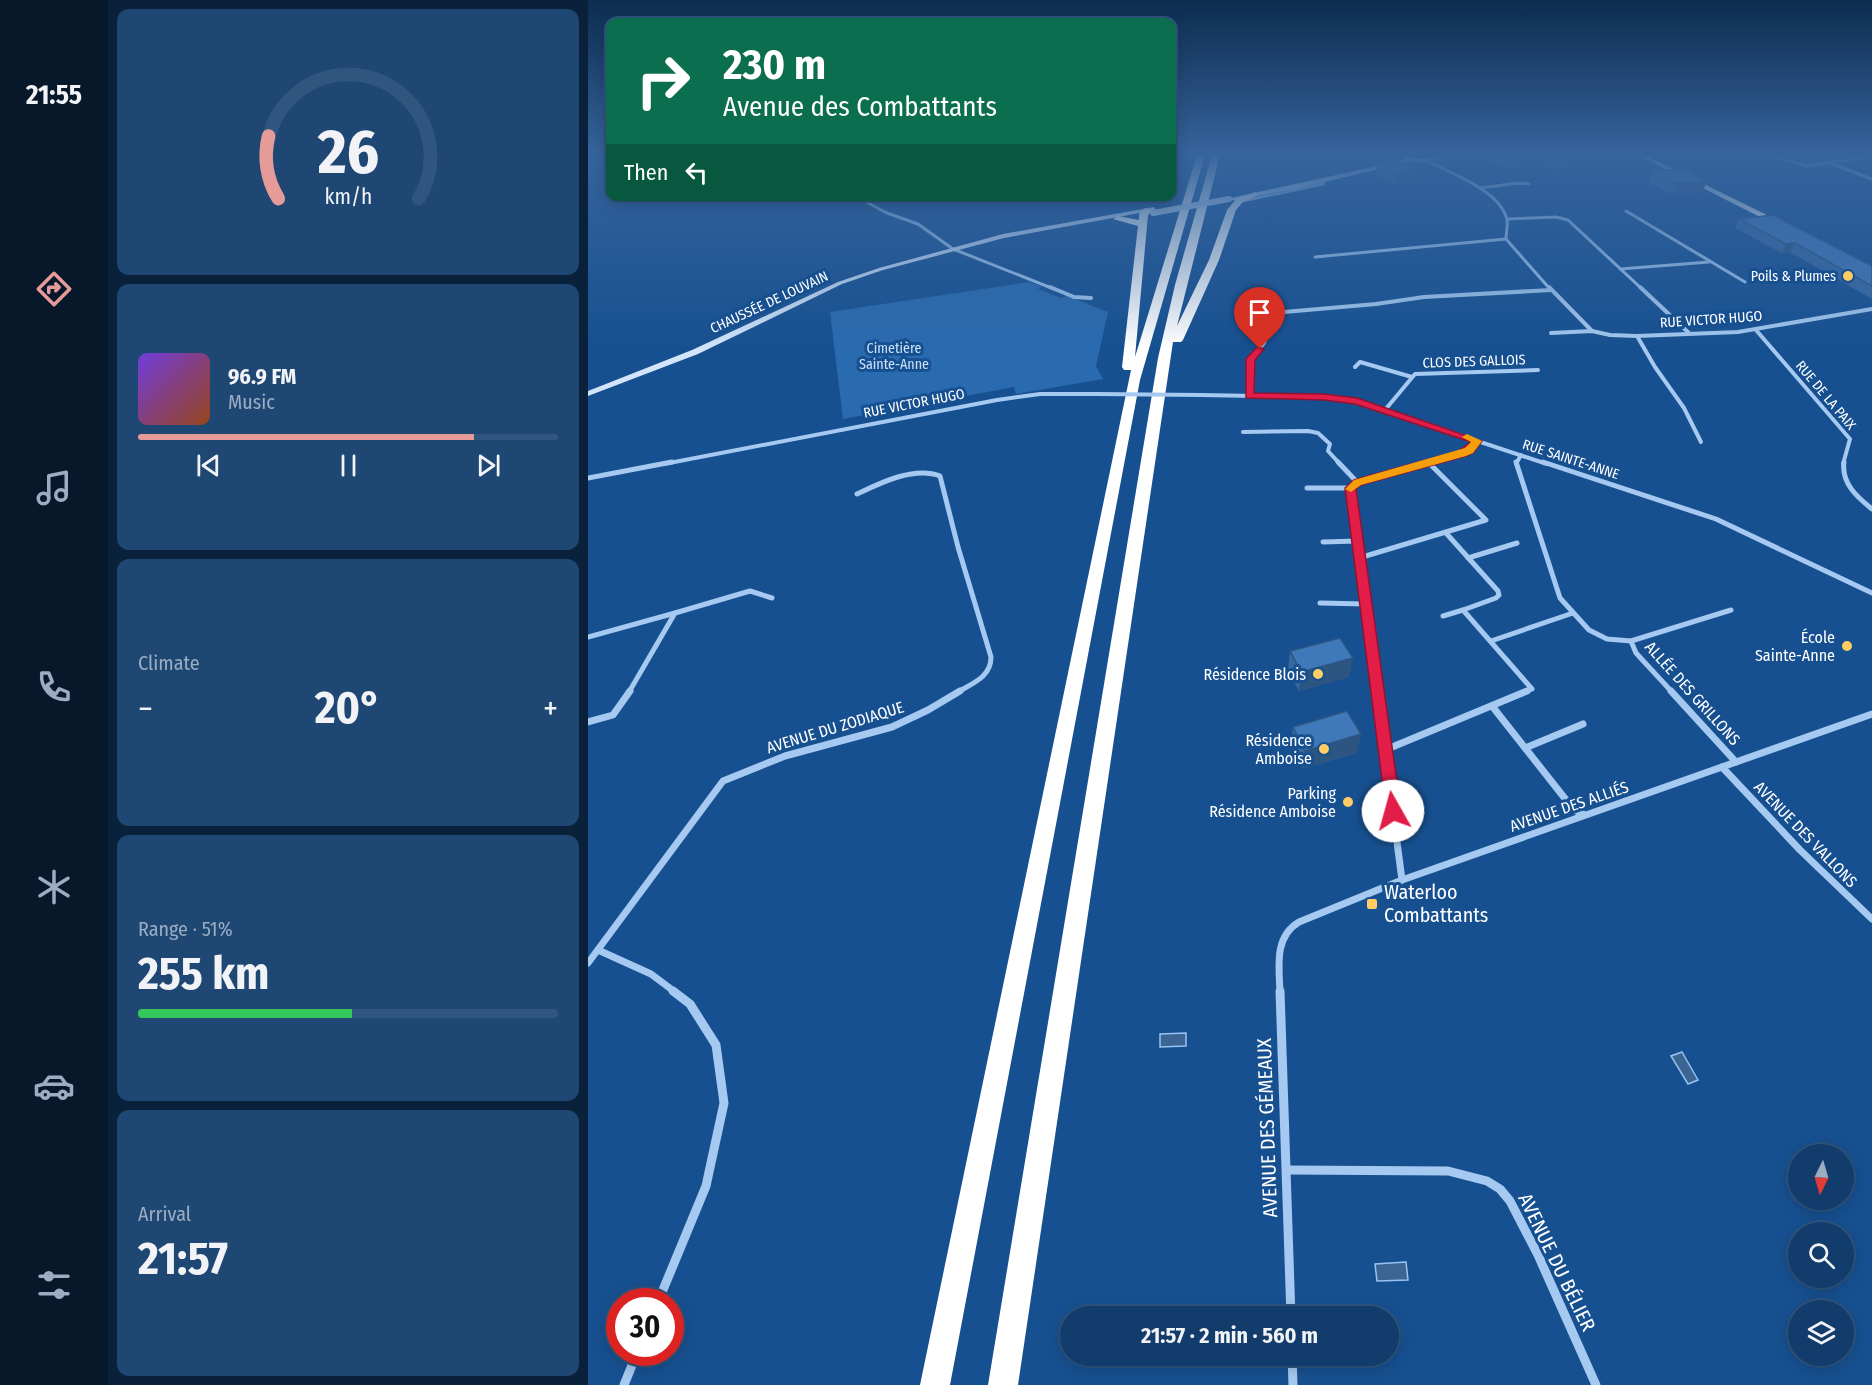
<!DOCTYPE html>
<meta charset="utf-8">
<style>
body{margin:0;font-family:"Fira Sans Condensed",sans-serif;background:#1e4774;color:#f1f3f6;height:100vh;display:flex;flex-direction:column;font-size:22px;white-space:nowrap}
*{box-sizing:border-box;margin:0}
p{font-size:20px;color:#9cadc2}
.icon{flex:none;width:33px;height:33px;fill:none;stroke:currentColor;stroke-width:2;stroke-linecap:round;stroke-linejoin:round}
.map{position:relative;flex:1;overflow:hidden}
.sheet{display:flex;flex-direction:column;gap:9px;padding:9px;background:#09213b;width:480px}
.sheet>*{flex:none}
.top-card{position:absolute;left:18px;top:18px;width:570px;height:183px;border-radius:12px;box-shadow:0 3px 15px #0003,0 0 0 2px #30567f;background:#0b6e4f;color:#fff;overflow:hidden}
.needle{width:39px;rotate:185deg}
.buttons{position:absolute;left:1200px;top:1144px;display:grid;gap:12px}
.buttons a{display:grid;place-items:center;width:66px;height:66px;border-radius:50%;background:#113c6c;box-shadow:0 3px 15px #0003,0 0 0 2px #30567f;font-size:30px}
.speed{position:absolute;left:18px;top:1288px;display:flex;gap:12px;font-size:30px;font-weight:700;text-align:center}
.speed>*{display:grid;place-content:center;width:78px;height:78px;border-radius:50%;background:#113c6c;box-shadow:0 3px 15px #0003,0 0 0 2px #30567f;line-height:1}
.speed .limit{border:9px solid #d22;background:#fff;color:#111}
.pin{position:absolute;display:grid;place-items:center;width:51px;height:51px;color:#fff;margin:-62px -26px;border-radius:50% 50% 50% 0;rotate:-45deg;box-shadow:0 0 6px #0007}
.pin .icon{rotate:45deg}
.me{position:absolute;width:66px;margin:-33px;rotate:353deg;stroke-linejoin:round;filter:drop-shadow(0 0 4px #0008)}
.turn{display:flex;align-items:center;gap:21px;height:126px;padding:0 18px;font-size:27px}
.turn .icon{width:78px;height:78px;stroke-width:2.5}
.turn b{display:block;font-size:42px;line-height:51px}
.then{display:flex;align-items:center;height:57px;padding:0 18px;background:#0003;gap:12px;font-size:22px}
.big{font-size:45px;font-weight:700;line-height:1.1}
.sheet .tile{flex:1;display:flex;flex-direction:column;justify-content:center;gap:9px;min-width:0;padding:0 21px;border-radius:12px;background:#1e4774}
.sheet .dial{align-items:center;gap:0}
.dial svg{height:156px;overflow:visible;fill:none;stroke:#30567f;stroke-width:7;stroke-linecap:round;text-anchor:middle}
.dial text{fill:#f1f3f6;stroke:none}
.song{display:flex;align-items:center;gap:18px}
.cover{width:72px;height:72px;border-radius:9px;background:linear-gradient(135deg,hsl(260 70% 55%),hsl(20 70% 35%))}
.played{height:6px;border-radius:3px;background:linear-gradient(90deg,#e69b98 80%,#30567f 80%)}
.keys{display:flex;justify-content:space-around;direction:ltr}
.heat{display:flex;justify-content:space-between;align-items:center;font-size:33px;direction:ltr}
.charge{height:9px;border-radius:4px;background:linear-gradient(90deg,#34c759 51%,#30567f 0)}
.trip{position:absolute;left:472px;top:1306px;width:339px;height:60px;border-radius:30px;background:#113c6c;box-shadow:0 3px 15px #0003,0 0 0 2px #30567f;font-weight:700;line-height:60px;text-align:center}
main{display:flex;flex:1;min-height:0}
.dock{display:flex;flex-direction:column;width:108px;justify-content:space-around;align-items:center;background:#07182b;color:#9cadc2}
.dock .icon{width:42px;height:42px}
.dock .active{color:#e69b98}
.dock b{font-size:27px;color:#f1f3f6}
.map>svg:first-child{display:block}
.green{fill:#2a6aaf}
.water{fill:#3c6594;stroke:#97c4f2;stroke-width:1.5}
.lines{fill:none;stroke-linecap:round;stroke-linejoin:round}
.minor-far4{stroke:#a5c9f0;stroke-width:3}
.minor-far3{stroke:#a5c9f0;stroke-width:4}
.minor-far2{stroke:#a5c9f0;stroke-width:5}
.minor-far1{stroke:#a5c9f0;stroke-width:7}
.minor{stroke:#a5c9f0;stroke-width:9}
.secondary{fill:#d2e5fb;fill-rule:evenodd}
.primary{fill:#edf5ff;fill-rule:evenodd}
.motorway{fill:#fff;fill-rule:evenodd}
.minor-bridge{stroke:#a5c9f0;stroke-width:4}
.secondary-bridge{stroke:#d2e5fb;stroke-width:6}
.wall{fill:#37689f}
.shaded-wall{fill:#2d5582}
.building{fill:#4079b9;stroke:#2d5582;stroke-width:1.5}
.route{fill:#e11d48;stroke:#92132f;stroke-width:1.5}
.slow{fill:#f59e0b}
.poi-dot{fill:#ffcd63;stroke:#175090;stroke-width:2}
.labels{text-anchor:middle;stroke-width:6;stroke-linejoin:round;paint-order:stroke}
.far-poi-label{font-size:14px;fill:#fff;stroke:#175090;text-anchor:end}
.far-street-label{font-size:14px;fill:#fff;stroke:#175090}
.far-park-label{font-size:14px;fill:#cbe2fb;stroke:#175090}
.poi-label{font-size:16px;fill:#fff;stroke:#175090;text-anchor:end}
.street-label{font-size:16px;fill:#fff;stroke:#175090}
.near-poi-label{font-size:20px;fill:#fff;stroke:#175090;text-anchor:start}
.near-street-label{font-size:20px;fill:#fff;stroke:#175090}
</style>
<main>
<nav class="dock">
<b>21:55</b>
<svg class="icon active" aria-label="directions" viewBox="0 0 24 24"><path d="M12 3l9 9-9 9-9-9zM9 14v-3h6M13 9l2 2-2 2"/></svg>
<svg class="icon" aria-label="music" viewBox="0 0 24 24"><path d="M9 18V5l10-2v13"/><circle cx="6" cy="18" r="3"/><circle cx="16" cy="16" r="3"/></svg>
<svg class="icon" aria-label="phone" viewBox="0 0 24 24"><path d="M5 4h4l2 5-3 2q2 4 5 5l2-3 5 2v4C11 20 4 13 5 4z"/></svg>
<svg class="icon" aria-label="climate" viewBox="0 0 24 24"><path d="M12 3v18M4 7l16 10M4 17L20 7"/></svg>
<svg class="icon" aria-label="car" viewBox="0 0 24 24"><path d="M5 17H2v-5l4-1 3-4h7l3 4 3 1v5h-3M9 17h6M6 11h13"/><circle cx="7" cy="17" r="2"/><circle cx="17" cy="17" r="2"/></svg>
<svg class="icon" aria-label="filters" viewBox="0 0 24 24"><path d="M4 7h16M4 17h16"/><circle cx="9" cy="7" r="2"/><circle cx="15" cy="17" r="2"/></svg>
</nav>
<section class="sheet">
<div class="tile dial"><svg viewBox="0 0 100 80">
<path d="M14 69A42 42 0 1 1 86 69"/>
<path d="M14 69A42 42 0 0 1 9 37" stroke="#e69b98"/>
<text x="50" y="56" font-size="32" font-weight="700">26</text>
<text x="50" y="72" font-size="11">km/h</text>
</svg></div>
<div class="tile">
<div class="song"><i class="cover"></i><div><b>96.9 FM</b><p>Music</p></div></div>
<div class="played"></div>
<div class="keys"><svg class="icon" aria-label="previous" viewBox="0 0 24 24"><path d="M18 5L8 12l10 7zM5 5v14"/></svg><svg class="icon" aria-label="pause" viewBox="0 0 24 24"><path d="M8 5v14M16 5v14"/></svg><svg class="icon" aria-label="next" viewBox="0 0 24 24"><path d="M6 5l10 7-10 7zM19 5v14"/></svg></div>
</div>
<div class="tile"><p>Climate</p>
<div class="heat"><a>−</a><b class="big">20°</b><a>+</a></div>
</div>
<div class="tile"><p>Range · 51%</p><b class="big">255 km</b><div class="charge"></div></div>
<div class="tile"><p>Arrival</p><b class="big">21:57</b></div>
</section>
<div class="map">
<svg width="1284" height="1385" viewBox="0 0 1284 1385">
<rect width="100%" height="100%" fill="#175090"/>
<!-- green -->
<path class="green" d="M441,282l13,5 -4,2 23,9 6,-2 41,16 -12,54 7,13 -87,15 -2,-7 -171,32 -13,-107z"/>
<!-- water -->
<g class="water">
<path d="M598,1033v13l-26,1v-13z"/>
<path d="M1094,1052l16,28 -10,4 -17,-28z"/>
<path d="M818,1262l2,18 -31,1 -2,-17z"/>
</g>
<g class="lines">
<!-- minor-far4 -->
<g class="minor-far4">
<path d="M1183,155l35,11 66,-10"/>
<path d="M837,160c24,13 76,30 82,60 1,6 -1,13 -1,19l44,50"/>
<path d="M1242,163l42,16"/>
<path d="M892,188l38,-5 11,1"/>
<path d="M267,196l32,17 31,11 35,25 101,40"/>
<path d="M659,200l76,-16v-3"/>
<path d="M1038,211l119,71"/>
<path d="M919,219l49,-2 12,3 74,69"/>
<path d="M727,257l191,-18"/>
<path d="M1032,269l89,-7"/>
</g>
<!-- minor-far3 -->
<g class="minor-far3">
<path d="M462,287l24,10 17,1"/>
<path d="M961,287l43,44"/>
<path d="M1052,287l49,46"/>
<path d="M1168,330l94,109 -7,25"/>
<path d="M963,333l41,-2 18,4 27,1 101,-4 134,-23"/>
<path d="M1049,336l18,31 29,41 17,34"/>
<path d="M767,367l5,-5 52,15"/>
<path d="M612,395l124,2 33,4 190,63"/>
<path d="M662,396l1,-37 13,-16 6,-22 14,-9 92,-8 48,-7 127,-7"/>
<path d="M797,410l30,-36 123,-4"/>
<path d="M655,432l65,-1 10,2 12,11 -2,7 12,13"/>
<path d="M76,464l333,-64 43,-6h56"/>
<path d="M838,464l36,-10 15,-13"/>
<path d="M928,464l5,-9"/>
</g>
<!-- minor-far2 -->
<g class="minor-far2">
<path d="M750,462l19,20"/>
<path d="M928,462l44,136 29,32 18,9 24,2 100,-31"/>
<path d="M955,462l173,57 156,74"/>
<path d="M1256,462c-3,21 13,35 28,47"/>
<path d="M0,478l84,-16"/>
<path d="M719,488h43"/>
<path d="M269,494c23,-11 57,-28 83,-18l18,71 33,110c0,20 -18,26 -33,35"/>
<path d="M858,533l52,58 1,4 -3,3 -33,12 69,79 -8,3"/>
<path d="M735,542l34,-1"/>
<path d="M771,558l127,-38 -57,-57"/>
<path d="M880,558l49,-15"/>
<path d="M732,603l45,1"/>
<path d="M855,616l20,-6"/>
<path d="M0,637l87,-24"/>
<path d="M903,641l82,-28"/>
<path d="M1043,641l5,12 36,39"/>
<path d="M41,692l46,-79 75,-22 22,7"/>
<path d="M789,692l-27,-204 7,-6 75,-20"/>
</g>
<!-- minor-far1 -->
<g class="minor-far1">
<path d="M789,691l25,189"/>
<path d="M1083,691l65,71"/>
<path d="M904,706l82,104 9,4"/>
<path d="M0,722l25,-7 17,-24"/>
<path d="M937,748l58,-24"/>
<path d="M797,750l142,-59"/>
<path d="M1134,767l78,83 72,69"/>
<path d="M10,950l53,24 24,18"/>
<path d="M0,963l135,-182 62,-25 107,-29 36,-17 32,-19"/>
<path d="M692,992c-1,-26 -6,-55 19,-70l103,-42 470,-166"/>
</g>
<!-- minor -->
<g class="minor">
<path d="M692,991l11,326"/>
<path d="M699,1170l161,1 39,10 13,8 10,12 28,54 58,130"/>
<path d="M70,1302l48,-116 18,-83 -8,-58 -26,-41 -17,-13"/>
<path d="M704,1356l1,29"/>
<path d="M36,1385l13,-32"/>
</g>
<!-- secondary -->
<g class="secondary">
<path d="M851,155h10l-28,8 -8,-2 -118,28 -66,12 -3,-2 179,-39 -4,-2 3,-2 17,3z"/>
<path d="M566,207l2,3 -152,28 -121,32 -41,14 -144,70 -110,42v-5l104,-41 146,-68 41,-14 124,-34z"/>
</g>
<!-- primary -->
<path class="primary" d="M1049,155h8l142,70 -7,2z"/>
<!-- motorway -->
<g class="motorway">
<path d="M609,155h8l-65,225 -190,1005h-30l211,-1015h-7l-2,-3 16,-141 -25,-7 5,-3 21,4v-6l6,-6 8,2 -5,5 -13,142z"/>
<path d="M624,155h8l-43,171 32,-66 18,-50 9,-11 19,-7 4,3 -17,8 -6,7 -17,50 -36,80 -2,2h-8l-155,1043h-30l170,-1027 17,-73z"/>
</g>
<!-- minor-bridge -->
<path class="minor-bridge" d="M508,394l104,1"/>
<!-- secondary-bridge -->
<path class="secondary-bridge" d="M565,213l76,-14"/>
</g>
<!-- wall -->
<g class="wall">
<path d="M763,155h33l-32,1z"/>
<path d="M898,155h87l2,1 -3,11 -20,3 -11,-5 -35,4 -21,-11z"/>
<path d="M789,165l37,4 -2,11 -18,4 -18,-8z"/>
<path d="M1064,172l55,9 -5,11 -30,2 -24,-12z"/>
<path d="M1151,219l133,47v33l-82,-47 -8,1 -47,-25z"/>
<path d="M702,651l59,26 -50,14 -11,-21z"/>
<path d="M705,727l64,26 -54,16 -12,-24z"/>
</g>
<!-- shaded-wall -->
<g class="shaded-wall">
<path d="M947,155h8l-2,10 -35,4 2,-11z"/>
<path d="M987,156l-3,11 -20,3 3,-10z"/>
<path d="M826,169l-2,11 -18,4 1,-11z"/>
<path d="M1119,181l-5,11 -30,2 4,-11z"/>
<path d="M1207,243l-5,9 -8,1 4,-9z"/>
<path d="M765,658l-4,19 -50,14 2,-19z"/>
<path d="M773,734l-4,19 -54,16 2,-18z"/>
</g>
<!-- building -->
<g class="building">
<path d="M914,155h33l-27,3z"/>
<path d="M958,155h27l2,1 -20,4z"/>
<path d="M807,160l19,9 -19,4 -18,-8z"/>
<path d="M1092,168l27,13 -31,2 -24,-11z"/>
<path d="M1185,215l99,51v20l-77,-43 -9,1 -47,-25z"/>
<path d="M752,638l13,20 -52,14 -11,-21z"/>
<path d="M759,711l14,23 -56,17 -12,-24z"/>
</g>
<!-- sky -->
<linearGradient id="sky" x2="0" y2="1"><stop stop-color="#0d2c4f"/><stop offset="0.44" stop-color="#36649c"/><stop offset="1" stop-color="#36649c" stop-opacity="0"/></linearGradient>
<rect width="1284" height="349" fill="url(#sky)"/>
<!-- route -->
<path class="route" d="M669,347l7,2 -9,11 -1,33 70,1 33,4 125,43 -9,12 -7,3 -105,29 -5,4 45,322 -2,5 -6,2 -5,-2 -2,-5 -41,-323 9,-8 104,-29 13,-9 -116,-38 -31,-4 -78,-2v-39z"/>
<!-- slow -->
<path class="slow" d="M879,434l15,7 -9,12 -7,3 -105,29 -10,7 -6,-3 9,-9 111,-32 6,-6 -9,-5z"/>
<!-- markers -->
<g class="poi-dot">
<circle cx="1260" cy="276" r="6"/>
<circle cx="1259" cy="646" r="6"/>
<circle cx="730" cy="674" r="6"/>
<circle cx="736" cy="749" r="6"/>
<circle cx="760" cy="802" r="6"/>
<rect x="778" y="898" width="12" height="12" rx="3"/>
</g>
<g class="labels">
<!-- far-poi labels -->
<g class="far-poi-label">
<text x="1248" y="281">Poils &amp; Plumes</text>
</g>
<!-- far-street labels -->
<g class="far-street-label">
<text transform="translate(181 302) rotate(-25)" y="5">CHAUSSÉE DE LOUVAIN</text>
<text transform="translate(1123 319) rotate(-4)" y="5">RUE VICTOR HUGO</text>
<text transform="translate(886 361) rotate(-2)" y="5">CLOS DES GALLOIS</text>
<text transform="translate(1238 395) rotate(50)" y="5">RUE DE LA PAIX</text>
<text transform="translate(326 403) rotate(-11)" y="5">RUE VICTOR HUGO</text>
<text transform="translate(983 459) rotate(18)" y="5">RUE SAINTE-ANNE</text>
</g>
<!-- far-park labels -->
<g class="far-park-label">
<text x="306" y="353">Cimetière<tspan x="306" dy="16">Sainte-Anne</tspan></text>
</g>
<!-- poi labels -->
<g class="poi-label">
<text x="1247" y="643">École<tspan x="1247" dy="18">Sainte-Anne</tspan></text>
<text x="718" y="680">Résidence Blois</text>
<text x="724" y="746">Résidence<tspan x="724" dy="18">Amboise</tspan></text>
<text x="748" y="799">Parking<tspan x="748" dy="18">Résidence Amboise</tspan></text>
</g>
<!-- street labels -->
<g class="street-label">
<text transform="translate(1105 693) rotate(48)" y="6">ALLÉE DES GRILLONS</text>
<text transform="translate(247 727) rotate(-17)" y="6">AVENUE DU ZODIAQUE</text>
<text transform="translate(981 806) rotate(-19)" y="6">AVENUE DES ALLIÉS</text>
<text transform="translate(1218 834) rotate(46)" y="6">AVENUE DES VALLONS</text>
</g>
<!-- near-poi labels -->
<g class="near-poi-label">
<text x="796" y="899">Waterloo<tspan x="796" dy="23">Combattants</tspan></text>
</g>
<!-- near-street labels -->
<g class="near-street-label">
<text transform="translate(679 1128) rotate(-92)" y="7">AVENUE DES GÉMEAUX</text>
<text transform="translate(969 1262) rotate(64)" y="7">AVENUE DU BÉLIER</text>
</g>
</g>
</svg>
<div class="buttons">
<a><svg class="needle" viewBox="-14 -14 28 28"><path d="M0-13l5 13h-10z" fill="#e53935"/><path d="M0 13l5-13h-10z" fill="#9cadc2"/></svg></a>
<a><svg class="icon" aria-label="search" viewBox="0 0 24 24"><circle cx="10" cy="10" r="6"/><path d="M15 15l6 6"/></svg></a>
<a><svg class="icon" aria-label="layers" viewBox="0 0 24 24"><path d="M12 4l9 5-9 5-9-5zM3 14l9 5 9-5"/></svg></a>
</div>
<div class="speed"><div class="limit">30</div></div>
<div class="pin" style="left:672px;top:349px;background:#d93025"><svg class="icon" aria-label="arrive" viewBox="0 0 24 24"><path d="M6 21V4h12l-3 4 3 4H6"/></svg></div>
<svg class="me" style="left:805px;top:811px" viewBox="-20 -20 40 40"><circle r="19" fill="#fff"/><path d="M0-13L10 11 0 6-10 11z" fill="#e11d48"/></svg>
<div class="trip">21:57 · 2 min · 560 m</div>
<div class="top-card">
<div class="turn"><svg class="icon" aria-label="right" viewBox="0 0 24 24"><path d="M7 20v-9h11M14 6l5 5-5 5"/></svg><div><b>230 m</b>Avenue des Combattants</div></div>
<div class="then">Then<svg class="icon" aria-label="left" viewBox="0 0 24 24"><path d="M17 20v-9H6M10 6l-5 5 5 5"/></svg></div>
</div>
</div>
</main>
